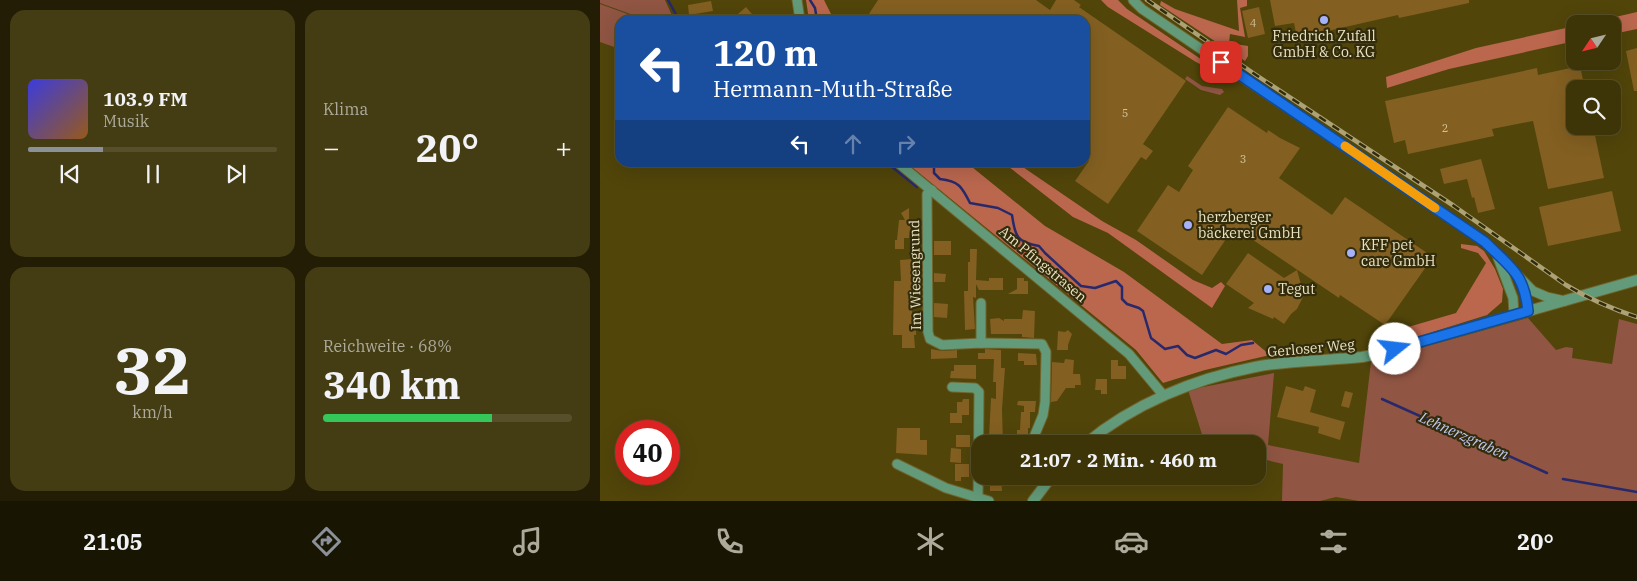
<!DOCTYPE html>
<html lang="de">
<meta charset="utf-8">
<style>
body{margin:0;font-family:"IBM Plex Serif",serif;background:#443c12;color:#f1f3f6;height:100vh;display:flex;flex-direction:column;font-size:19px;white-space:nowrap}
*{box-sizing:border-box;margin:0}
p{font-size:16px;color:#adaa9c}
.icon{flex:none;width:28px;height:28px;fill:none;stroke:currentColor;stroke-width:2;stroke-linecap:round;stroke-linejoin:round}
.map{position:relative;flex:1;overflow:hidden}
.details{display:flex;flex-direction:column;gap:10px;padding:10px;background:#221d04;width:600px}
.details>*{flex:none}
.banner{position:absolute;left:15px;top:15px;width:475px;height:152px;border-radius:15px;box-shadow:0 5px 20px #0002,0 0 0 1px #564f29;background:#1a4fa0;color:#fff;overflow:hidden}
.needle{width:32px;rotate:235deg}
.fabs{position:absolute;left:966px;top:15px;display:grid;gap:10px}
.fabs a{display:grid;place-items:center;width:55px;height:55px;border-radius:10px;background:#3d3408;box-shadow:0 5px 20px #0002,0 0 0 1px #564f29;font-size:25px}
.speed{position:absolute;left:15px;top:420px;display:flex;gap:10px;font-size:25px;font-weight:700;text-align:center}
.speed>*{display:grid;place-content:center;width:65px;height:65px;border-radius:50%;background:#3d3408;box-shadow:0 5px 20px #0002,0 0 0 1px #564f29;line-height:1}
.speed .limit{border:8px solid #d22;background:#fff;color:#111}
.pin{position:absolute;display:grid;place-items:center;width:42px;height:42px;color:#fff;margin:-21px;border-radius:10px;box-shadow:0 2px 8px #0006}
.me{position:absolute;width:55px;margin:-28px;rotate:74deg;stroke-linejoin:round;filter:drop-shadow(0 0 4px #0008)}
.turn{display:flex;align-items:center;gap:18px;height:105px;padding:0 15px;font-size:22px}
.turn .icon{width:65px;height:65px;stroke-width:2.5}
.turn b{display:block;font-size:35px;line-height:42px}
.lanes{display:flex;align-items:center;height:48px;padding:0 15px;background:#0003;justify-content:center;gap:25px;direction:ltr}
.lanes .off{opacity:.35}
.big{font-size:38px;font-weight:700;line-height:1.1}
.details .widget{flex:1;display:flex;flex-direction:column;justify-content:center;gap:8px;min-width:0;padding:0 18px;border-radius:15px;background:#443c12}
.details .dial{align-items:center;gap:0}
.dial b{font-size:65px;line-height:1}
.song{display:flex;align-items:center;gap:15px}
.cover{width:60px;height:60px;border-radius:8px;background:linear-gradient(135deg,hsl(240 70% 55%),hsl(30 70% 35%))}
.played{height:5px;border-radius:2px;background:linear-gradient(90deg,#8c9099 30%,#564f29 30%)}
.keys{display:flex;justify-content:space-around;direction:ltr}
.heat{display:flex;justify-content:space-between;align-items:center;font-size:28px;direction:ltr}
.charge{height:8px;border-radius:4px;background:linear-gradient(90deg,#34c759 68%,#564f29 0)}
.details .tiles{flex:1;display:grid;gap:10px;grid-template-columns:repeat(2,1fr)}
.trip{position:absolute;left:371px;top:435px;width:295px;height:50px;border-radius:15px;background:#3d3408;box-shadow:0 5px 20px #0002,0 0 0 1px #564f29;font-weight:700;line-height:50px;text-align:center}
.tab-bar{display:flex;height:80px;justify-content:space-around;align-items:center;background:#181503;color:#adaa9c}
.tab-bar .icon{width:35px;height:35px}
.tab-bar .current{color:#8c9099}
.tab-bar b{font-size:22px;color:#f1f3f6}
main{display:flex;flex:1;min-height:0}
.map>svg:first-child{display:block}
.green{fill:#905543}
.forest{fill:#ba674e}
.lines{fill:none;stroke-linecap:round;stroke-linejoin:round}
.stream{stroke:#28296b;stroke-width:2.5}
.building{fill:#835f21}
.minor-casing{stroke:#70652e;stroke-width:11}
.tertiary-casing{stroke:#70652e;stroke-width:12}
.minor{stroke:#639b7a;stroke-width:9}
.tertiary{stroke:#639b7a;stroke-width:10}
.rail-casing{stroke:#aca275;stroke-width:4.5}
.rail{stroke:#322c0d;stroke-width:2.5;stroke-dasharray:8;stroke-linecap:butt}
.route-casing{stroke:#114b97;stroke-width:12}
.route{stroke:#1a73e8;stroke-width:9}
.slow{stroke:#f59e0b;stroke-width:9}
.poi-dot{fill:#a6b1fc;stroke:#322c0d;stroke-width:2}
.labels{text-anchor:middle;stroke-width:4.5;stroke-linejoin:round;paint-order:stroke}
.number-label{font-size:11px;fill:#d1c298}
.poi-label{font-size:14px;fill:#ebe3c0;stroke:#322c0d;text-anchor:start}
.street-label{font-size:14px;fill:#ebe3c0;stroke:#322c0d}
.water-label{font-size:15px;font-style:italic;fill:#c0c8f0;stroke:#322c0d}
</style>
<main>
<section class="details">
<div class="tiles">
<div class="widget">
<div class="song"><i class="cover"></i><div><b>103.9 FM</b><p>Musik</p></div></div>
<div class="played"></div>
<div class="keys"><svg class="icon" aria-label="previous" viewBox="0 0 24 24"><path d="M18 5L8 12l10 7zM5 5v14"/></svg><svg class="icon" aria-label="pause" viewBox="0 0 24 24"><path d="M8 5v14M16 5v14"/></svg><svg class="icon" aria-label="next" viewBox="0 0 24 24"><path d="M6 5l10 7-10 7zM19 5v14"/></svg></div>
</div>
<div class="widget"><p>Klima</p>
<div class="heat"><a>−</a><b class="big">20°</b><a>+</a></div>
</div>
<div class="widget dial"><b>32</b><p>km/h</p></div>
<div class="widget"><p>Reichweite · 68%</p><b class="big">340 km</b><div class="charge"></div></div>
</div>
</section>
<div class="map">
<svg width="1037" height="501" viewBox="0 0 1037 501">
<rect width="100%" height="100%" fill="#51450a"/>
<!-- green -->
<g class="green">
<path d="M0,0h65l9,20h-27l-47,-17z"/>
<path d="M0,4l44,16h-24v29l-20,-7z"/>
<path d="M587,76l15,10 20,3 2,3 -4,3 -19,-5 -16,-11z"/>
<path d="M928,318l28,32 10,-3 7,1 -1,10 40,6 7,-45 18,5v177h-278l-23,-4 -16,4h-38l1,-37 -25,-6v-14h-53l-17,-54 86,-17 -6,72 91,18 12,-101z"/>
</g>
<!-- forest -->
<g class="forest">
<path d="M206,0h18l10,20h-25z"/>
<path d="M501,0h17l9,9 87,59 -4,1 -14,-7 -88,-55z"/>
<path d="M637,0h10v6l-7,2 5,29 -15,-3 -1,9 19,3v10l-3,5 -85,-56 1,-4 14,8 64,22z"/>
<path d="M1037,12v17l-24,5 -1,-10h-27z"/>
<path d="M975,26v15l-126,28 -62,19 -1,-11 90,-29z"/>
<path d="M307,163h60l78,63 79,46 98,72 30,-4 18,15 -65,15 -42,13 -27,-33z"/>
<path d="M404,163h13l85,58 34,19 57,40 19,8 9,-6 4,4 -13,22 -104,-75 -35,-16z"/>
<path d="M861,244l16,2 7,5 11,18 8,20 -1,13 -15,13 -109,34 -6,-2 2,-10 82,-24 30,-50 -8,-10 -17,-5z"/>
</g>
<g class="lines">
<!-- stream -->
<g class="stream">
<path d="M68,0l11,20"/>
<path d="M210,0l5,8 2,12"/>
<path d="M286,162l31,25"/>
<path d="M334,162v11l6,6c19,2 22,8 30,24l28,5 14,7c3,22 5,27 27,31l6,7 36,33 14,2 21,-7 6,6v12l5,5 12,4 4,3 8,27 14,11 13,-3 9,9 8,3 21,-8 10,4 15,-9 12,-2"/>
<path d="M782,399l165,74"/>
<path d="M963,479l74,13"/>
</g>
</g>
<!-- building -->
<g class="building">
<path d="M278,0h158l14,10 6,-10h18l7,5 -2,2 107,74 -43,63 10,7 -7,9 -5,-3 -33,47 -33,-23 14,-20 -4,-3v-138h-220z"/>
<path d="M670,0h199v3l-70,15 -1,-3 -101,23 -3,-15 -19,3z"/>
<path d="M111,1l2,10 -24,4 -1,-10z"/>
<path d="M146,7l11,13h-26z"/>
<path d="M659,7l6,27 -17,4 -6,-27z"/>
<path d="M1037,48v43h-3l-8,-40z"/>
<path d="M980,66l5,23h-10v37h18l11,52 -56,11 -15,-68 -41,8 2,7 -86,18 -3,-14 -11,3 -9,-42 152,-33 1,7z"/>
<path d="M628,107l39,26 1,-3 12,8 20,10 -21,30 53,37 13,-18 88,60 -48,68 -45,-30 -1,3 -105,-71 -32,48 -65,-44 31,-46 11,7 14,-22 -5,-4z"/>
<path d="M881,159l14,50 -17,4 -4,-16 -2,1 -5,-19 -23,5 -4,-15z"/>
<path d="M1012,191l9,40 -73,15 -9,-39z"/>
<path d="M309,208v18h2l-2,12h-5v11h-9v-9h2l2,-20h6l-4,-7z"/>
<rect x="334" y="241" width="17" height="14"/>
<path d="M370,249h7l-1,31 13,1v-3h14v12h-24l-3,-6v14l-3,-1 2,32 -10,1 -1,-39h4v-29h2z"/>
<path d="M648,253l36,25 13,-8 6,22 2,1 -8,16 -6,5 -7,10 -10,-7 -1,2 -25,-11 6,-5 -28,-19z"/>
<path d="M312,259v63h4v2l3,3 -3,2v6h-2l1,13h-13v-13h-9l1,-54h7l-1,-21z"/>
<path d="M334,273l12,1 -1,8h-11z"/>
<path d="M417,278h7v3h4v13h-20l9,-5z"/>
<path d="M334,303l14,1 -1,14 -13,-1z"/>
<path d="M423,310l12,1 -1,27 -12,-1v-3h-31l-1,-15 9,-1 5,3v-2h18z"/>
<path d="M468,330l4,4 -4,11v5h-11l1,-19 7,1z"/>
<path d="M331,349l11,2 15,-1v8l-26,1z"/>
<path d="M385,349l16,1v18h4l-3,41 1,35h-13l1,-7h-2l2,-39 5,1v-17h-3l1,-23h-16v-6h7z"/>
<path d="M418,353l18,1 1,11h-13v-4h-6z"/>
<path d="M465,359l9,1 -1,14h7l1,11h-6v3h-9l-9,13 -6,1 1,-40 12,1z"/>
<path d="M511,360h7v6h8v13h-15z"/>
<path d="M354,365h22v14l-26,-1 1,-7h3z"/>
<path d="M496,379h11v15h-6v-4h-6z"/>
<path d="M686,386l17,5 2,-5 11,4 -6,22 35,10 -5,18 -22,-7 1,-6 -42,-10z"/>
<path d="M745,391l8,2 -4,15 -8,-2z"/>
<path d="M363,399h6v16h-7v8h-12v-10h7v-11h5z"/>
<path d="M418,401h18l-1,11h-5v16h-2v7h-2l-1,9h-8v-14h3l1,-18h3v-6l-7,-1z"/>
<path d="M297,428h23v12h7v15l-31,-2z"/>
<rect x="356" y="435" width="14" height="12"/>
<path d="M351,448l10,1v14l-11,-1z"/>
<path d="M355,464h14v13h-8v4h-6z"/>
<path d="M390,476l11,1 1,14h-12z"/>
</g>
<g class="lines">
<defs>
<g id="minor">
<path d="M197,0l3,20"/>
<path d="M533,0l9,9 343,233 48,49 14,6 18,4"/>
<path d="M297,162l232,192 35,42"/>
<path d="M332,190l-5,4 1,138 2,7 12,6 39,-2 61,1 4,8 -1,50 -2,13 -12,29"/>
<path d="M898,258l15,40 1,17"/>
<path d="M922,282l4,11 2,18"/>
<path d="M381,303v40"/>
<path d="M352,387l23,1 4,4 -1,106"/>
<path d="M297,464l49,24 43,13"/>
</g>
<g id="tertiary">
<path d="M485,444c48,-40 109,-65 170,-77 35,-7 72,-6 107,-10l16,-3 259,-74"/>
<path d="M433,501l19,-25"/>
</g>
</defs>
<!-- minor casing -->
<use href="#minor" class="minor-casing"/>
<!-- tertiary casing -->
<use href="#tertiary" class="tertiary-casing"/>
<!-- minor -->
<use href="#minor" class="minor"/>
<!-- tertiary -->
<use href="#tertiary" class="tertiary"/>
<defs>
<path id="rail" d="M547,0l109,75 198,131 112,79c23,14 46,24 71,32"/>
</defs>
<!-- rail casing -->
<use href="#rail" class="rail-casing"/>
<!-- rail -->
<use href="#rail" class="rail"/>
</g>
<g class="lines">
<defs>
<path id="route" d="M621,62l264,180c26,26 39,31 43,69l-133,38"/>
</defs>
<!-- route casing -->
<use href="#route" class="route-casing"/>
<!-- route -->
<use href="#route" class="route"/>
<!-- slow -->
<path class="slow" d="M745,146l90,62"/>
</g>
<!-- markers -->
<g class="poi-dot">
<circle cx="724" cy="20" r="5"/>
<circle cx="588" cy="225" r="5"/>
<circle cx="751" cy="253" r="5"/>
<circle cx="668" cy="289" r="5"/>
</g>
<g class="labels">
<!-- number labels -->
<g class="number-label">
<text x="653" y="27">4</text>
<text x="525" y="117">5</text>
<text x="845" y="132">2</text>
<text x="643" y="163">3</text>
</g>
<!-- poi labels -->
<g class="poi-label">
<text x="724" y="41" text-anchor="middle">Friedrich Zufall<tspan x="724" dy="16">GmbH &amp; Co. KG</tspan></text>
<text x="598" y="222">herzberger<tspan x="598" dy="16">bäckerei GmbH</tspan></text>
<text x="761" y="250">KFF pet<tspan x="761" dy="16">care GmbH</tspan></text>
<text x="678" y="294">Tegut</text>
</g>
<!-- street labels -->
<g class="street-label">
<text transform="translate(443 264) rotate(40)" y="5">Am Pfingstrasen</text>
<text transform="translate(315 275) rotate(-91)" y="5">Im Wiesengrund</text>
<text transform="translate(711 348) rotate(-5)" y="5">Gerloser Weg</text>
</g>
<!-- water labels -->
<g class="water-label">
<text transform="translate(864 436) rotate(24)" y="5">Lehnerzgraben</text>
</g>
</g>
</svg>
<div class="fabs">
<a><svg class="needle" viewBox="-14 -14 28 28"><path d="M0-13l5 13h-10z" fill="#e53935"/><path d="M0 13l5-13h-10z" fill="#adaa9c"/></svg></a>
<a><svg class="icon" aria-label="search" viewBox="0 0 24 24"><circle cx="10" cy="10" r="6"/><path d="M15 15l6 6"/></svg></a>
</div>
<div class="speed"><div class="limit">40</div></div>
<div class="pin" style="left:621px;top:62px;background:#d93025"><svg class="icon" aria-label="arrive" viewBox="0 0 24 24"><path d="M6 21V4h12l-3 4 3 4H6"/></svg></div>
<svg class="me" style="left:795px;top:349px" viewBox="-20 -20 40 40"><circle r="19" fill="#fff"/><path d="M0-13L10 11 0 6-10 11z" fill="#1a73e8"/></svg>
<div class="trip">21:07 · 2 Min. · 460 m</div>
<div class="banner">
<div class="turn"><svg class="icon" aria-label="left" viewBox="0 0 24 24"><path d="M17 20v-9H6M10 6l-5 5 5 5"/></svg><div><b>120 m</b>Hermann-Muth-Straße</div></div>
<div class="lanes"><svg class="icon" aria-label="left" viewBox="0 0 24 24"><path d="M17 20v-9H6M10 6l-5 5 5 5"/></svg><svg class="icon off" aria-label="ahead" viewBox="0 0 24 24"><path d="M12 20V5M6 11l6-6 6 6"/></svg><svg class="icon off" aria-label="right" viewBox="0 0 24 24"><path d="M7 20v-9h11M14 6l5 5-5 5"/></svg></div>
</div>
</div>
</main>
<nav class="tab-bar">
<b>21:05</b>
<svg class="icon current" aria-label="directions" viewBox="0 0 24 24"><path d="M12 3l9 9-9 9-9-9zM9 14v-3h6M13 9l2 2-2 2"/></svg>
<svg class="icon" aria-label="music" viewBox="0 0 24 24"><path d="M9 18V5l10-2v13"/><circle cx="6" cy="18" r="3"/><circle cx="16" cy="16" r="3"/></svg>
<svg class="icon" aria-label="phone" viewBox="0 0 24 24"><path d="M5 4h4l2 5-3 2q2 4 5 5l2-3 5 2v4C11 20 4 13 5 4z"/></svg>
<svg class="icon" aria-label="climate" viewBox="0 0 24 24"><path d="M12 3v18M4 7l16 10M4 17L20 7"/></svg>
<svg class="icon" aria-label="car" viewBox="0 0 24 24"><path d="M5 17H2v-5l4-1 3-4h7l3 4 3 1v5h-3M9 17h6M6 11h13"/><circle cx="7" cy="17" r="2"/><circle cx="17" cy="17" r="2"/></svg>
<svg class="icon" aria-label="filters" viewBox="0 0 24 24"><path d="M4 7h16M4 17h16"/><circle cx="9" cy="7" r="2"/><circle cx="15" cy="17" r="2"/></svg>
<b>20°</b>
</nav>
